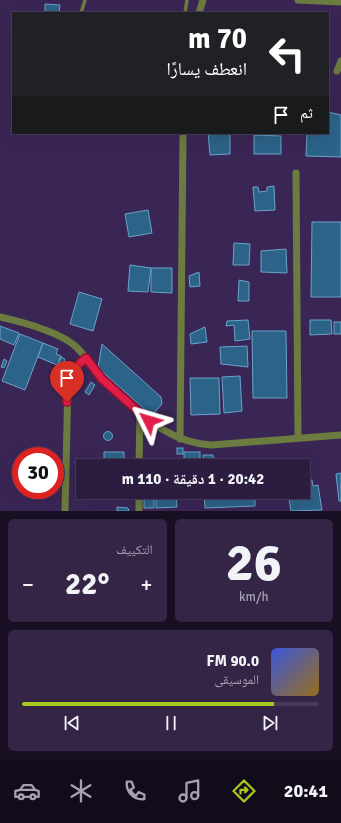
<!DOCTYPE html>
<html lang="ar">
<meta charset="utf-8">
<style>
body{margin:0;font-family:Signika,"Noto Naskh Arabic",sans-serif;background:#342547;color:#f1f3f6;direction:rtl;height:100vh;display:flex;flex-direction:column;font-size:15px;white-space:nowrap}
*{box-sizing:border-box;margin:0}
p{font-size:13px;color:#a6a1b1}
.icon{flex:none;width:22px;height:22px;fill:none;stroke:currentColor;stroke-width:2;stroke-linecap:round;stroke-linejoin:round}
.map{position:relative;height:511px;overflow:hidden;direction:ltr}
.sheet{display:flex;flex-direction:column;gap:8px;padding:8px;background:#180f23;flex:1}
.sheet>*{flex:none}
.guide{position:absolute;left:12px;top:12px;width:317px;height:122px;border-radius:0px;box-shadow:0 4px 16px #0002,0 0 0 1px #483a59;direction:rtl;background:#202124;color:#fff;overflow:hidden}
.speed{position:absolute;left:12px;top:447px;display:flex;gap:8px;font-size:20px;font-weight:700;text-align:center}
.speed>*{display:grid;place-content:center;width:52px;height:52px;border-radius:50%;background:#2c1c40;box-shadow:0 4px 16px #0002,0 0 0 1px #483a59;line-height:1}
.speed .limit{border:6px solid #d22;background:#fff;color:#111}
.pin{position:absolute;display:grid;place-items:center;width:34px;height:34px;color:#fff;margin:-41px -17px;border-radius:50% 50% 50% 0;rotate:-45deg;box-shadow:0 0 4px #0007}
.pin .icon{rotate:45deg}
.me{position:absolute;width:44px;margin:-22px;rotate:310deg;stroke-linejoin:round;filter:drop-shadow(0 0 3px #0008)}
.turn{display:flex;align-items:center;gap:14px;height:84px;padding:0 16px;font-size:18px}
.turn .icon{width:52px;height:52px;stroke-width:2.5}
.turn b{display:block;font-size:28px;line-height:34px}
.then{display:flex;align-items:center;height:38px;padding:0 16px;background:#0003;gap:8px;font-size:15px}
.big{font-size:30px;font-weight:700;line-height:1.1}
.sheet .widget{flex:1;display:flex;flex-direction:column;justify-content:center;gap:6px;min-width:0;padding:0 14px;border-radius:6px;background:#342547}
.sheet .dial{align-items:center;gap:0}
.dial b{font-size:52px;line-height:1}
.song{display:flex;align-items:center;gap:12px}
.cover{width:48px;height:48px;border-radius:6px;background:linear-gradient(135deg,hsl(230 70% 55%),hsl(40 70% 35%))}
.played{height:4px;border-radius:2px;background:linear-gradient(90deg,#a6c820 85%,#483a59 85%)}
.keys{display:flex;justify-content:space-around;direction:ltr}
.heat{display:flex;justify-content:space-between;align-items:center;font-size:22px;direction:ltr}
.sheet .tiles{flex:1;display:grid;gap:8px;grid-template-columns:1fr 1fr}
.widget:last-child{grid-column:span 2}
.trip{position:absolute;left:76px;top:459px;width:234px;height:40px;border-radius:0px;background:#2c1c40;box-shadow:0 4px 16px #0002,0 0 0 1px #483a59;font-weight:700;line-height:40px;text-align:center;direction:rtl}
.dock{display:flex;height:64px;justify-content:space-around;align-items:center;background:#120b1a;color:#a6a1b1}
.dock .icon{width:28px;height:28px}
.dock .on{color:#a6c820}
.dock b{font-size:18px;color:#f1f3f6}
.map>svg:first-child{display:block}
.building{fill:#2c6389;stroke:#6ba2cb}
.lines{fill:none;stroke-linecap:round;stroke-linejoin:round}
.lane{stroke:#6c7c40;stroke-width:3.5}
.street{stroke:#6c7c40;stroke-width:7}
.route-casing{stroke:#92132f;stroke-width:10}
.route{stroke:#e11d48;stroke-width:7}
</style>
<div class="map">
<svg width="341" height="511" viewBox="0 0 341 511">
<rect width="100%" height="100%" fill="#3a2655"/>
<!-- building -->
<g class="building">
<path d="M45,4l15,1 -1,8h-14z"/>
<path d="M328,112l13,3v42l-35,-1 1,-23h21z"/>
<path d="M208,133h22v21l-20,1z"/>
<path d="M254,135l27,1v18h-27z"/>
<path d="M274,186l1,24 -20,1 -2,-24h5l1,5 8,-1v-4z"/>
<path d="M148,210l4,23 -23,4 -4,-23z"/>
<path d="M312,222h29v75h-30z"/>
<path d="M234,243l16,1 -1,21h-16z"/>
<path d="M286,249l1,24 -26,-1v-21z"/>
<path d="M130,265l21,3 -3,24 -20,-1z"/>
<path d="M151,268h21v25l-21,-1z"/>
<path d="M199,272l1,14 -10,1 -1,-11z"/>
<path d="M239,280l10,2v19h-11z"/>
<path d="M79,292l23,7 -9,32 -23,-7z"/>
<path d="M248,320l2,19 -15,2 -1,-16 -8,1 1,-5z"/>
<path d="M310,320h21l1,14 -22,1z"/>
<rect x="334" y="322" width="7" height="12"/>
<path d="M0,326l19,7 -5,12 -14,-6z"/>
<path d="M205,327l2,15 -16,2 -1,-10z"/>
<path d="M252,331h34l1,67h-34z"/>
<path d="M20,334l23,9 -18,47 -23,-9z"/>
<path d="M43,343l15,6 -2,5 5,2 -4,9 -19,-8z"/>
<path d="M102,344l59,53 1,7 -8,9 7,6 -2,3 -61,-54z"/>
<path d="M247,346l1,21 -27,-3 -1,-17z"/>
<path d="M61,357l4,2 -4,11 -4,-2z"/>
<path d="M4,359l3,2 -3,7 -3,-1z"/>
<path d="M240,376l2,35 -18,2 -2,-36z"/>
<path d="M190,378h29l1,36 -29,1z"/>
<path d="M91,382l4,3 -6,10 -4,-3z"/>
<circle cx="108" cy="436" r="4.5"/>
<rect x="177" y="448" width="6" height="6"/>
<path d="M104,452h20v14h-11v-4h-9z"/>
<rect x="184" y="452" width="16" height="14"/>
<path d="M203,455h10l1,11h-11z"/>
<path d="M104,462h9l-1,4h-9z"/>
<path d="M341,473v28h-2l-3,-27z"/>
<path d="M312,480l1,6 5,-1 4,25 -31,1 -2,-12 9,-1 -1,-6h6l1,-11z"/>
<rect x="144" y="492" width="10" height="16"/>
<path d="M156,492h20l1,15 -21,1z"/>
<path d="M204,492h51v14l-50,2z"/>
<path d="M117,507l11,1 1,3h-12z"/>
</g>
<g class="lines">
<!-- lane -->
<g class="lane">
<path d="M81,13l4,-13"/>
<path d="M185,13l2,-13"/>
</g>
<!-- street -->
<g class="street">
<path d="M298,0l43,2"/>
<path d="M199,13l4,-13"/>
<path d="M337,71l4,-10"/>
<path d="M296,173l2,265"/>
<path d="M0,317c22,5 56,14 74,28 11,9 18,22 27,33 6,7 14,13 20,19 26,24 54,46 90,48l130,-10"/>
<path d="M180,439l3,-306"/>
<path d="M139,466l1,-52"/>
<path d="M65,511l3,-130 5,-12 13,-11"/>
<path d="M139,511v-19"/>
</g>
</g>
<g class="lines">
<defs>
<path id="route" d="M67,402c0,-23 1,-30 19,-44l16,21 47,42"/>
</defs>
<!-- route casing -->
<use href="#route" class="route-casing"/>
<!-- route -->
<use href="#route" class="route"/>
</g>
</svg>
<div class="speed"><div class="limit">30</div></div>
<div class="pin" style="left:67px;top:402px;background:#d93025"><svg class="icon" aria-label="arrive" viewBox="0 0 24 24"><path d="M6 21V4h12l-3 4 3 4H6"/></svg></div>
<svg class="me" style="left:149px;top:421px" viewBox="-20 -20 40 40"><path d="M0-17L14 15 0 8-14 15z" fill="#e11d48" stroke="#fff" stroke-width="4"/></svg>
<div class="trip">20:42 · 1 دقيقة · 110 m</div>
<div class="guide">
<div class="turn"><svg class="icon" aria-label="left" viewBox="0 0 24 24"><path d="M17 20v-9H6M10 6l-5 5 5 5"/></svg><div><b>70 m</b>انعطف يسارًا</div></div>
<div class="then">ثم<svg class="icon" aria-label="arrive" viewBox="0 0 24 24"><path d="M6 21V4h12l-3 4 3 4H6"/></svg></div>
</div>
</div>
<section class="sheet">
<div class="tiles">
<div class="widget dial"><b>26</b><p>km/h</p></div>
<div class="widget"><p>التكييف</p>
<div class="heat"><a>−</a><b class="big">22°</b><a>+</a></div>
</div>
<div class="widget">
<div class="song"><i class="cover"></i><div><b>90.0 FM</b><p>الموسيقى</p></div></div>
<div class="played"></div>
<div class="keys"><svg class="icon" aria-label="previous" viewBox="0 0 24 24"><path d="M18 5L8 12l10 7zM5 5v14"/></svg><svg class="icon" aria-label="pause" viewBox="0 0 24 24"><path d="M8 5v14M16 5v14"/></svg><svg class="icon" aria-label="next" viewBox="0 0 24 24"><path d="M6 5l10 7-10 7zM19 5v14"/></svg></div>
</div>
</div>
</section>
<nav class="dock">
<b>20:41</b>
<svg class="icon on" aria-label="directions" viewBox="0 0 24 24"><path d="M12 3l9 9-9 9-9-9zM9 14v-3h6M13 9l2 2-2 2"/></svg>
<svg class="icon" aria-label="music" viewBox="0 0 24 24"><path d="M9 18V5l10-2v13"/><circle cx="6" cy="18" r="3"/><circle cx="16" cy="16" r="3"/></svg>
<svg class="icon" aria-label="phone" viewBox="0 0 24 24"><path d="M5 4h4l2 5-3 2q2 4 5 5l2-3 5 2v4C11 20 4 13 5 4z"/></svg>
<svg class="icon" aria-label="climate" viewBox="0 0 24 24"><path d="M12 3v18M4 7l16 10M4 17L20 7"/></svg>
<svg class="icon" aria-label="car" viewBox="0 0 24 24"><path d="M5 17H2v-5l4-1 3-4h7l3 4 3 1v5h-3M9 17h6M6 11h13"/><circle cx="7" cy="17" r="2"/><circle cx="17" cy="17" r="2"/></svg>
</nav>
